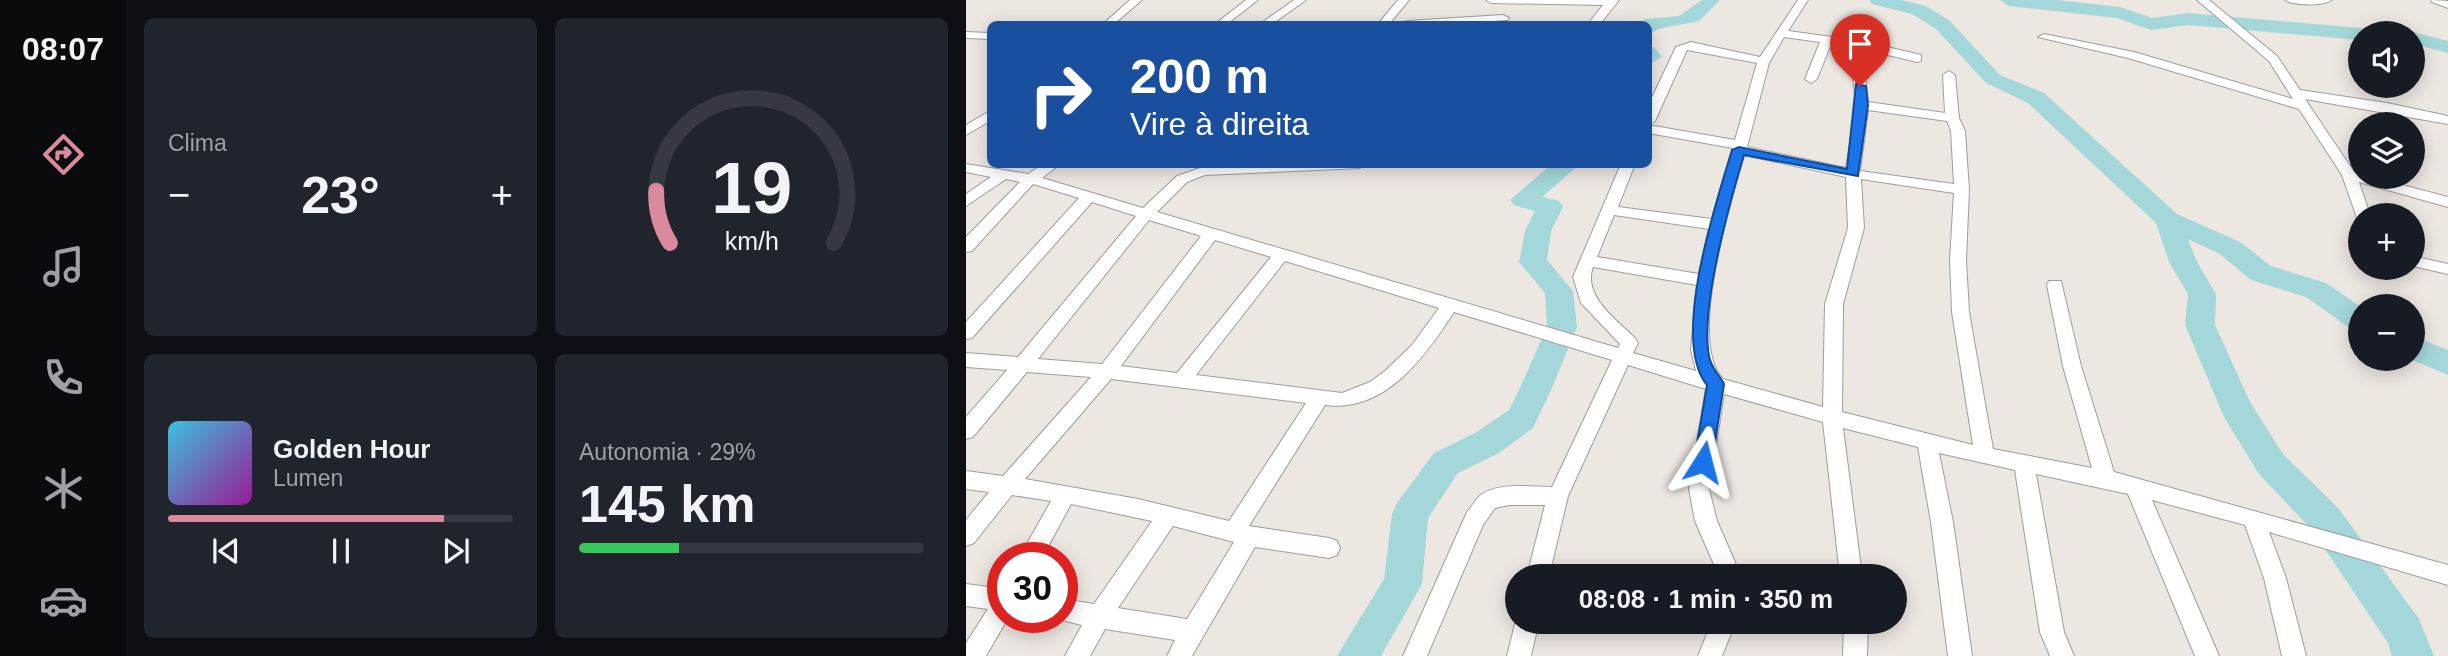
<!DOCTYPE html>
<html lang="pt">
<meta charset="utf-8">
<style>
body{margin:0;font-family:Arial,sans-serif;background:#20242c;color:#f1f3f6;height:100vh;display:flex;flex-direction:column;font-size:26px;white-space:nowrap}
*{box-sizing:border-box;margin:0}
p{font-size:23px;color:#9ea1a6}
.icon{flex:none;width:38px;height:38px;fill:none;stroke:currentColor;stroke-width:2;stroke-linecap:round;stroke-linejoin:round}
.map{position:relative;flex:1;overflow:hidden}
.drawer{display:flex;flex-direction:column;gap:18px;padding:18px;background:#0d0f14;width:840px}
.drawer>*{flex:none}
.top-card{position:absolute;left:21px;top:21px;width:665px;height:147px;border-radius:10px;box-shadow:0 4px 18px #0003;background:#1a4fa0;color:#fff;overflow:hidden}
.buttons{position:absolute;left:1382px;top:21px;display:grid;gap:14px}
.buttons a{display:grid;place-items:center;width:77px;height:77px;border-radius:50%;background:#171b24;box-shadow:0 4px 18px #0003;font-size:35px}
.speed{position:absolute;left:21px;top:542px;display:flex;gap:14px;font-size:35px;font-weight:700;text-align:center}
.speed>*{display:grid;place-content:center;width:91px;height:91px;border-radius:50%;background:#171b24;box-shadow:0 4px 18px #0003;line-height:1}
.speed .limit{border:10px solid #d22;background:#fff;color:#111}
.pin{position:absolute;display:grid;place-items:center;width:60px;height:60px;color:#fff;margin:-72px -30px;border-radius:50% 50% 50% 0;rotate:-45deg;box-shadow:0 0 7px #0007}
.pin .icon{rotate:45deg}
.me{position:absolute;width:77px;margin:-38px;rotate:9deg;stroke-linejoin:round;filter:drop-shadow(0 0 5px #0008)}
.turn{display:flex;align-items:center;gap:24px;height:147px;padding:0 28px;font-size:32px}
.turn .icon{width:91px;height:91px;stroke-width:2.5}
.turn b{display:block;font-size:49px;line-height:60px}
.big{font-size:52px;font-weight:700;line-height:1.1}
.drawer .widget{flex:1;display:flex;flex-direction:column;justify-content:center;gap:10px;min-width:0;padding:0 24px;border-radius:10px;background:#20242c}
.drawer .dial{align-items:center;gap:0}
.dial svg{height:182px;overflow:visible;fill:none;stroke:#363941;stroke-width:7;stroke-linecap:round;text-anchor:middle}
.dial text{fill:#f1f3f6;stroke:none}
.song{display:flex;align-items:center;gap:21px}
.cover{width:84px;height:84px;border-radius:10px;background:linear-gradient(135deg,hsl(190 70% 55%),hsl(300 70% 35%))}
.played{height:7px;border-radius:4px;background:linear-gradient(90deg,#da8a9c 80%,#363941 80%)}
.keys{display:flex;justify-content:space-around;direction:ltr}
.heat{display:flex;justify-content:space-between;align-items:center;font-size:38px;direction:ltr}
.charge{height:10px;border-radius:5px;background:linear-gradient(90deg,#34c759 29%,#363941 0)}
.drawer .tiles{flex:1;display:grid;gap:18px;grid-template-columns:repeat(2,1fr)}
.trip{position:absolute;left:539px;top:564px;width:402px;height:70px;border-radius:35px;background:#171b24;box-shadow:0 4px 18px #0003;font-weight:700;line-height:70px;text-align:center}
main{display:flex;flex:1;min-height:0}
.dock{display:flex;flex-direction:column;width:126px;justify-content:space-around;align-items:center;background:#090b0e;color:#9ea1a6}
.dock .icon{width:49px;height:49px}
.dock .on{color:#da8a9c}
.dock b{font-size:32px;color:#f1f3f6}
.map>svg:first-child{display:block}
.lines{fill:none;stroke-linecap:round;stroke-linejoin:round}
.river{fill:#a4d7d9;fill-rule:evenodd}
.street-casing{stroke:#9d9d9d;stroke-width:2}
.street{fill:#fff;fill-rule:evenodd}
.route{fill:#1a73e8;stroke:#114b97;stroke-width:2}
</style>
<main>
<nav class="dock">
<b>08:07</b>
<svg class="icon on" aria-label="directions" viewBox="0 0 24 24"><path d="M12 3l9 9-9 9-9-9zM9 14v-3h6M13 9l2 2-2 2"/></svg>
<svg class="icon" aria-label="music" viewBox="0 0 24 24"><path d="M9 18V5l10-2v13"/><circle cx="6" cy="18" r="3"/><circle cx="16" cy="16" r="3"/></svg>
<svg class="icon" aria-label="phone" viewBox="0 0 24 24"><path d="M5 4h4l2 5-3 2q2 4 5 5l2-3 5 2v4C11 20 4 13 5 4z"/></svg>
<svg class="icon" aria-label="climate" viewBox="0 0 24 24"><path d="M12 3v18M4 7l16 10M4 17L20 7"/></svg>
<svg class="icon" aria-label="car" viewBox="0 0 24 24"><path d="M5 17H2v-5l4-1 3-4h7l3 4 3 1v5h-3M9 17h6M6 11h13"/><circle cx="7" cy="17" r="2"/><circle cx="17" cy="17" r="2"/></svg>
</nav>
<section class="drawer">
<div class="tiles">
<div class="widget"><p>Clima</p>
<div class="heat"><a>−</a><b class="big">23°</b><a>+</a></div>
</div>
<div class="widget dial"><svg viewBox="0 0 100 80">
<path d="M14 69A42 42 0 1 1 86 69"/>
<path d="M14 69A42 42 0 0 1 8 46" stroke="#da8a9c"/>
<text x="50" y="56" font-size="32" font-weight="700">19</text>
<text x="50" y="72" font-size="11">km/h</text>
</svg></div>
<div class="widget">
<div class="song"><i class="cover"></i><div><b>Golden Hour</b><p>Lumen</p></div></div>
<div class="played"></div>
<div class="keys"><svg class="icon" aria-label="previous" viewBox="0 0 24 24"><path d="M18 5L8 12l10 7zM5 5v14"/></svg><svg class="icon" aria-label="pause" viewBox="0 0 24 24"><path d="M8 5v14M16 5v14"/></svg><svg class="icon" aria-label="next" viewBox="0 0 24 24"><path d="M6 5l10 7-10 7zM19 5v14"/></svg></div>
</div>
<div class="widget"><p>Autonomia · 29%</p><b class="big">145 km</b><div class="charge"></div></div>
</div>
</section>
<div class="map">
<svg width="1482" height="656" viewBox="0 0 1482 656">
<rect width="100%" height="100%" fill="#ede7e2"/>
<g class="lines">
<!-- river -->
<g class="river">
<path d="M736,0h18l-21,21 -41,8 -10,6v-11h-7l4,-5 34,-3z"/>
<path d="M903,0h32l25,6 24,15 50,54 44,18 133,121 63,28 31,24 55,17 35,24v25l-10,-3 -45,-32 -55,-17 -31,-26 -32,-15 9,23 19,32 -1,31 35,77 33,52 56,55 80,110 15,37h-42l-4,-13 -75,-112 -54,-57 -35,-57 -39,-92 3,-31 -19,-32 -13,-39 -128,-120 -42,-20 -50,-54 -24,-15 -40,-10z"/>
<path d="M1034,0h57l63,7 32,11 36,-5 173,15 9,5h-9v7l-173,-15 -37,5 -34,-12 -108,-12z"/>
<path d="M1447,32l35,9v12l-35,-9v-11h-5z"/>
<path d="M682,46l7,2 7,9 -14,8z"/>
<path d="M586,164h28l-38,33 17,4 4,6 -12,24 -4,29 26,31 4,36 -25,61 -19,40 -34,25 -41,20 -30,45 -6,66 -41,72h-44l47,-77 8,-65 5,-11 37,-50 41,-20 34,-23 11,-22 27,-61 -2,-34 -26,-31 6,-31 10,-20 -21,-6 -4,-5z"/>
<path d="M1447,336l35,14v25l-38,-16h3z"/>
</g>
<defs>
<g id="street">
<path d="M164,0h12l-28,24h-11z"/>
<path d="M280,0h12l-31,24h-12z"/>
<path d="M328,0h12l-34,24h-12z"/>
<path d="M432,0h11l-20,24h-11z"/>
<path d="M520,0h133l-19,24h-12l15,-19 -112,-2z"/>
<path d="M832,0h10l-20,31 74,10 59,14v6l-4,1 -50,-12 -3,18 4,34 77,11 -2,-38 6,-4 6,4 4,43 6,13 4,59 -3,70 3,52 24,137 99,19 -29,-102 -16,-81 2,-4h12l20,85 33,106 334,93v20l-179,-53 17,46 20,78h-24l-18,-78 -19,-53 -93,-25 67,156h-24l-67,-162 -92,-20 28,158 10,24h-24l-10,-24 -25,-162 -76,-17 14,69 19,134h-24l-17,-134 -13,-75 -75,-19 19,148h-22l-17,-154 -99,-28 -15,95 8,32 24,55h-22l-24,-55 -6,-32 17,-100 -78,-24 -60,131 -19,80h-22l18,-71h-36l-14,3 -12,17 -56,131h-24l64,-144c5,-5 9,-14 15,-18 19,-12 49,-7 70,-7l60,-127 -158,-48c-29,45 -69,101 -129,93l-76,121 80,12 8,3 3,7 -3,7 -8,3 -74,-11 -63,109h-25l8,-16 -70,-11 -15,27h-25l17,-31 -28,-7h8v-19l32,5 58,-83 -81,-17 -29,54h-23l32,-57 -39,-6 -38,48 -8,3v-26l23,-28 -23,-3v-18l37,5 88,-99 -64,-5 -54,65 -7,2v-22l41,-47 -41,-3v-14l52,4 118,-141 -44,-14 -120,136 -6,1v-17l113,-124 -46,-14 -61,67 -6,1v-15l54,-55 -14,-3 -40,27v-12l25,-17 -25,-5v-8l62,10 15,-10h17l-18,14 101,30 34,-32 26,-9 164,-3 -7,4 -155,7 -18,7 -30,30 461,136 2,-4 -39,-41 -8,-26 48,-113h14l-17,43 94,12 21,-71 -85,-15v-8l87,15 22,-77 -70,-13 -32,71 -7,4v-19l28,-59 15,-5 69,15zM818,37l36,5 -15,37 6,4 6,-4 14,-35 25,4 -4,20 4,37 -10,63 -99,-21 22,-84zM902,110l79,11 4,10 3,53 -94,-13zM778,155l102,22 2,51 -23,76 -2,103 -100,-28c-36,-37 7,-176 21,-224zM895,179l93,14 -4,67 2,52 21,133 -131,-33 1,-108 21,-76zM648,215l95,14 -10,45 -102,-17zM183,220l52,16 -99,128 -64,-5zM249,240l56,17 -94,116 -56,-7zM319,261l154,47 -27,37 -27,26 -15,11 -28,11 -146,-18zM627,267l104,18 -6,65 5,21 -63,-18 5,-10 -3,-5c-18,-18 -53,-42 -42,-71zM145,379l195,24 -77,118 -91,-22 -113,-20zM207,526l61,16 -47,77 -69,-11z"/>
<path d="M1231,0h12l68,56 23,34 87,13 61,13v8l-143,-25 49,73 7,2v3h11l76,20v10l-89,-25 11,33 -13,3 -15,-43 -43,-66 -171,-51 -90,-21 6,-3 90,18 159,47 -24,-38z"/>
<path d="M1319,0h47c-9,6 -38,6 -47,0z"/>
<path d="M1465,0l17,1v7l-16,-6z"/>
<path d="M537,15l6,3 -2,2 -54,4h-52l6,-3z"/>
<path d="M0,32l24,1v6l-24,-1z"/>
<path d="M24,111v10l-24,14v-10z"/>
<path d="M1447,256l35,8v10l-35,-8z"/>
<path d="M0,584l37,5v29h5l-22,38h-20v-13l22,-34 -22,-3z"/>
<path d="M551,616v5h22l-8,35h-24z"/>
<path d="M746,621h24l-14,35h-24z"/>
<path d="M878,621h24l-1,35h-24z"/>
</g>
</defs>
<!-- street casing -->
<use href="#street" class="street-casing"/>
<!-- street -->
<use href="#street" class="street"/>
</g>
<!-- route -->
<path class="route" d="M890,84l10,2 2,19 -10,71 -114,-21c-15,50 -44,151 -35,201 2,12 10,18 15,28l-12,78 -3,6h-13l-2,-6 13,-77c-37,-45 9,-182 25,-235l7,-3 108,22z"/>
</svg>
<div class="buttons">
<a><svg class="icon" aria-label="sound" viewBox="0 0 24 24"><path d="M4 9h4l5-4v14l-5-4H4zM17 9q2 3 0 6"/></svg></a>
<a><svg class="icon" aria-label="layers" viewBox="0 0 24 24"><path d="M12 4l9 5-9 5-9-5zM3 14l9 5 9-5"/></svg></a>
<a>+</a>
<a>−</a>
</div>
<div class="speed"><div class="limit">30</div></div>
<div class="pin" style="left:894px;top:86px;background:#d93025"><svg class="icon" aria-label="arrive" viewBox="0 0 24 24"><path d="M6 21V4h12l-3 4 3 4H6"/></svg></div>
<svg class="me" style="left:737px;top:462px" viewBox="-20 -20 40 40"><path d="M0-17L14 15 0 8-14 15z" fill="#1a73e8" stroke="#fff" stroke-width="4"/></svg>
<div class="trip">08:08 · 1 min · 350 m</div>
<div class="top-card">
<div class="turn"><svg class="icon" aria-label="right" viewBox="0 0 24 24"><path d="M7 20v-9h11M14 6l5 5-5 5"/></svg><div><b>200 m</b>Vire à direita</div></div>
</div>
</div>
</main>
